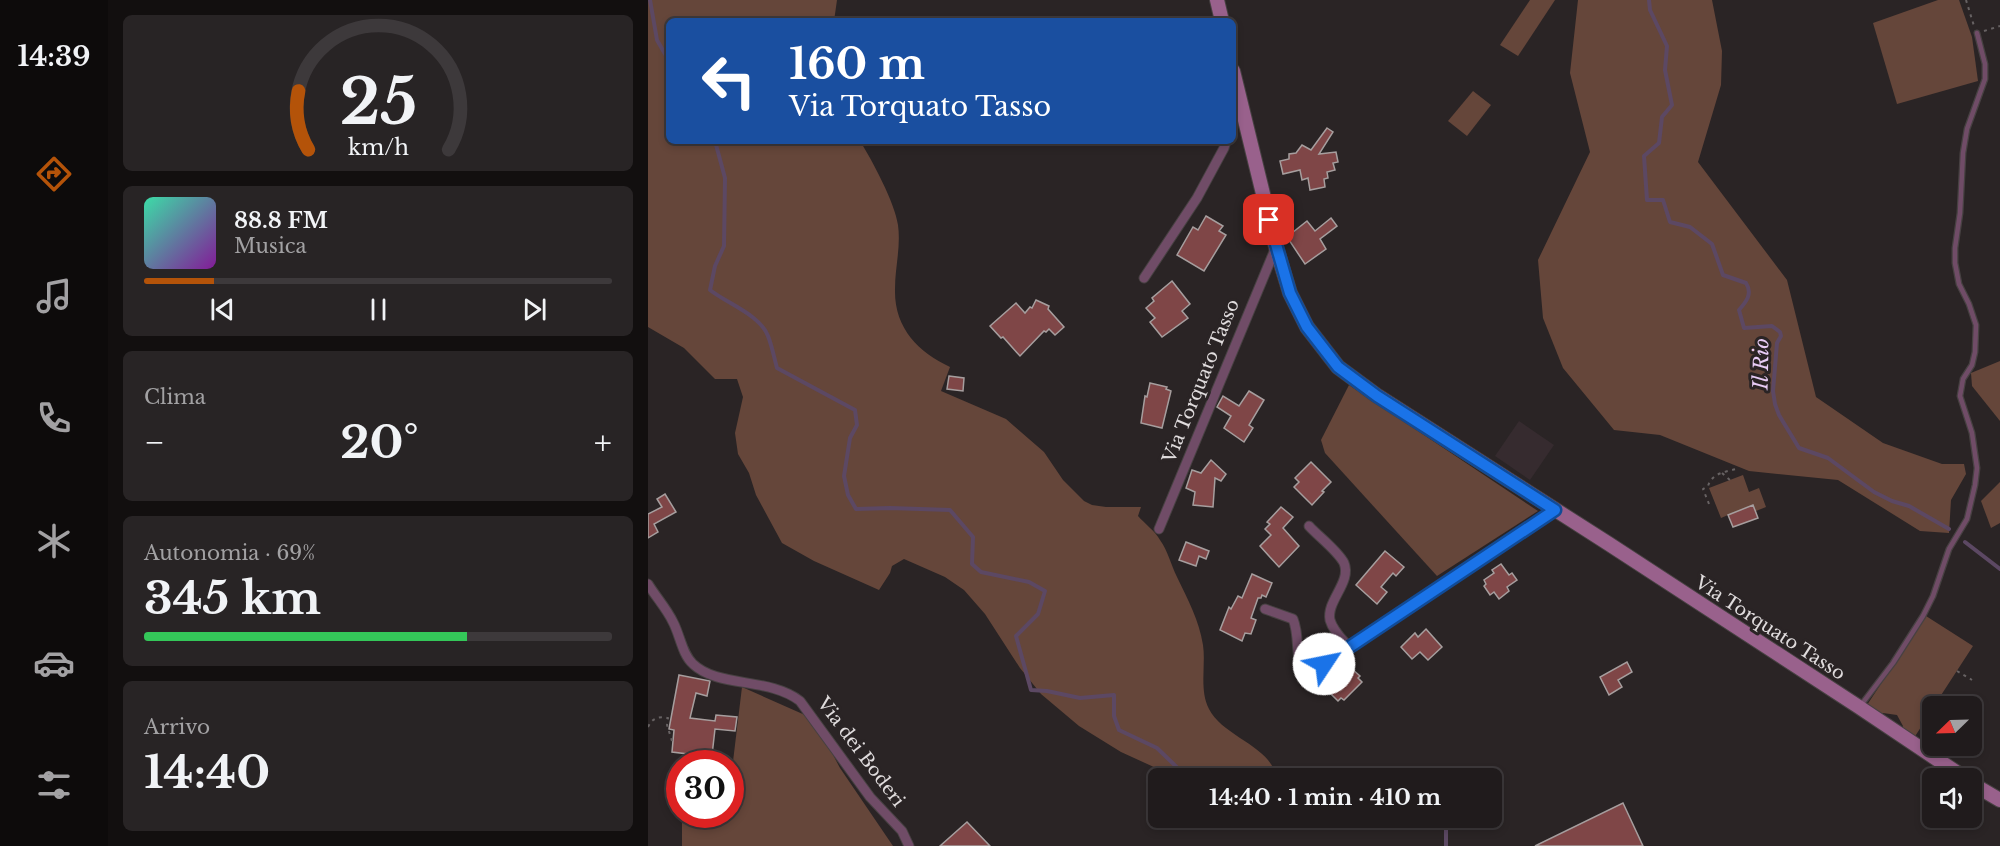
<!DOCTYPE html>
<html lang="it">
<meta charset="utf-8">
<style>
body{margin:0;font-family:"Libre Baskerville",serif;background:#282425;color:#f1f3f6;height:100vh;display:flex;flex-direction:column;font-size:22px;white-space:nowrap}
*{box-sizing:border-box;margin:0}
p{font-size:20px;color:#a2a1a3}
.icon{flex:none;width:33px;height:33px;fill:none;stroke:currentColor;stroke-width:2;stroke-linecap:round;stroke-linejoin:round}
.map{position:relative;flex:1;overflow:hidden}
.panel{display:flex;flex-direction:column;gap:15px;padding:15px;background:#120f0f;width:540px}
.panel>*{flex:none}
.banner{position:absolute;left:18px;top:18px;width:570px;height:126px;border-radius:9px;box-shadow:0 3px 9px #0003,0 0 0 2px #3d393b;background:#1a4fa0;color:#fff;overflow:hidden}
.needle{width:39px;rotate:247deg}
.controls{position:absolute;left:1274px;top:696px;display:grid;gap:12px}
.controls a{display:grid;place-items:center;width:60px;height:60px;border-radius:9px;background:#201b1c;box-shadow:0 3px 9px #0003,0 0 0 2px #3d393b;font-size:30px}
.speed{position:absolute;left:18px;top:750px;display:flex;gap:12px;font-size:30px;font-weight:700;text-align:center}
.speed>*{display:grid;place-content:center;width:78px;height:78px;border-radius:50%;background:#201b1c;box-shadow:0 3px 9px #0003,0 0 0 2px #3d393b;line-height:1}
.speed .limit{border:9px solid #d22;background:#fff;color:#111}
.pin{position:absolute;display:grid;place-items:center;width:51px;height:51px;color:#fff;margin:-26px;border-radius:12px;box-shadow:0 3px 9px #0006}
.me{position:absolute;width:66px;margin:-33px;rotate:56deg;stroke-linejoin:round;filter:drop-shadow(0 0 4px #0008)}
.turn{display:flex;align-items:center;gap:21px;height:126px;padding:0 24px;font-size:27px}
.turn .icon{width:78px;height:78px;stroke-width:2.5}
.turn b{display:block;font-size:42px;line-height:51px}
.big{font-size:45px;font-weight:700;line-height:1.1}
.panel .card{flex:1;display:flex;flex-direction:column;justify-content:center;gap:9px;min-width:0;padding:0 21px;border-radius:9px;background:#282425}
.panel .dial{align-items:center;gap:0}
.dial svg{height:156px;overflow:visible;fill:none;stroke:#3d393b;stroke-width:7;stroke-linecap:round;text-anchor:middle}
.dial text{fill:#f1f3f6;stroke:none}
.song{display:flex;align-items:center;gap:18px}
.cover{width:72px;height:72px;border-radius:9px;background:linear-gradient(135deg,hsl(160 70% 55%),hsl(290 70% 35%))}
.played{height:6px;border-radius:3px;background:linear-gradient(90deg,#b45309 15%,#3d393b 15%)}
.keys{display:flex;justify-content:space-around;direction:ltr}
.heat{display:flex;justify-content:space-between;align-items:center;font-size:33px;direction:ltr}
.charge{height:9px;border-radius:4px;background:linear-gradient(90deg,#34c759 69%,#3d393b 0)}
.trip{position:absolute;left:500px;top:768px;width:354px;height:60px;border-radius:9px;background:#201b1c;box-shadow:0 3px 9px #0003,0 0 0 2px #3d393b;font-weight:700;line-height:60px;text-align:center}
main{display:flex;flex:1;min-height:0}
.tab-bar{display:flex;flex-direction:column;width:108px;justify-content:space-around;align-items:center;background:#0d0b0b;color:#a2a1a3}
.tab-bar .icon{width:42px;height:42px}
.tab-bar .active{color:#b45309}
.tab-bar b{font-size:27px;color:#f1f3f6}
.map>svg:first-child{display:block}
.built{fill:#362b2f}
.green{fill:#65463a}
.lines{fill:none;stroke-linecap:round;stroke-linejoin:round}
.stream{stroke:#5c4863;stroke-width:4}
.building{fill:#7f4647;stroke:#a69e9e;stroke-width:1.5}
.lane-casing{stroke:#474142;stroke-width:7}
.street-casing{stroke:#474142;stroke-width:11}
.secondary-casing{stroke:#474142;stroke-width:16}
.path{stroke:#676263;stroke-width:2;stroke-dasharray:3 4.5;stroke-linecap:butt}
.lane{stroke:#704c67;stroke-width:4.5}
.street{stroke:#704c67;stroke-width:9}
.secondary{stroke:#99618c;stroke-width:14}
.route-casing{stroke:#114b97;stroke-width:15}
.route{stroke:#1a73e8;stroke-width:10}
.labels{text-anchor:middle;stroke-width:6;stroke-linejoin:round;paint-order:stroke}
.street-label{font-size:18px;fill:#e0dcdd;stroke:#2a2425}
.water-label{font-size:20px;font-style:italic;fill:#e8ccf6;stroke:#2a2425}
</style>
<main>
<nav class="tab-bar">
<b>14:39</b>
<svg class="icon active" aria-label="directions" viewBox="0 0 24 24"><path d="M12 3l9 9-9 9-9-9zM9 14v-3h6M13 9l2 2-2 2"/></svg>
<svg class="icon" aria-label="music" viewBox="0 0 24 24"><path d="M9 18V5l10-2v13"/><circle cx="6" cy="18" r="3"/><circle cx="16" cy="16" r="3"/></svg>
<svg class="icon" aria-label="phone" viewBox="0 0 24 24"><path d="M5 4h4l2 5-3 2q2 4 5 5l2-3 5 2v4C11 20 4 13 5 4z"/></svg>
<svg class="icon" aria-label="climate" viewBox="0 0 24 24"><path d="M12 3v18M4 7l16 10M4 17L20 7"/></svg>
<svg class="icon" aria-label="car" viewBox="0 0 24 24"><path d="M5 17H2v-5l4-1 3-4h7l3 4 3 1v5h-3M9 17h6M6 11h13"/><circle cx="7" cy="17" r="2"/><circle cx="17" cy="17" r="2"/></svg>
<svg class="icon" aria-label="filters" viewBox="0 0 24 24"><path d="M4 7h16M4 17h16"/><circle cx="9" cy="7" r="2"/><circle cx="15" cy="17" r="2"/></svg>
</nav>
<section class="panel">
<div class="card dial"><svg viewBox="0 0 100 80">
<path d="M14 69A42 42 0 1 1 86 69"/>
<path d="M14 69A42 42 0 0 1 9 39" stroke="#b45309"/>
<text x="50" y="56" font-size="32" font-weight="700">25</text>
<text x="50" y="72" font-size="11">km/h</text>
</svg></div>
<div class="card">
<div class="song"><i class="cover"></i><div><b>88.8 FM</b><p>Musica</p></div></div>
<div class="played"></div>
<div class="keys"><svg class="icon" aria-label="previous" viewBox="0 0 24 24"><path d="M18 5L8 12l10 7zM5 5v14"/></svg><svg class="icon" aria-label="pause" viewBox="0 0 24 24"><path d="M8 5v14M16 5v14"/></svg><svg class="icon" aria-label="next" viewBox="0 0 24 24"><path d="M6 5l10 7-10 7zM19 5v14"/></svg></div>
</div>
<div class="card"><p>Clima</p>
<div class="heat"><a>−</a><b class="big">20°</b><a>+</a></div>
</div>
<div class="card"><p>Autonomia · 69%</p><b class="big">345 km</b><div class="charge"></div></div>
<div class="card"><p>Arrivo</p><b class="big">14:40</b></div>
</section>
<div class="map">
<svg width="1352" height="846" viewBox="0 0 1352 846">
<rect width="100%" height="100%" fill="#2a2425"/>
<!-- built -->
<path class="built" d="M871,421l35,24 -24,35 -35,-24z"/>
<!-- green -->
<g class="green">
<path d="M0,0h189l-3,21h-165v120h191c12,19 35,62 38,84 3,22 -3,42 -3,64 -1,39 23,63 55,78l-9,24 65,28 38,33 19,28 21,21 8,4 14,2h35l-3,9c7,8 17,15 22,24 8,11 11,25 17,37 11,23 22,43 26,68 3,20 -4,45 6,64 13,26 58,37 65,62l-7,7h-79l-32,-10 -35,-16 -42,-26 -38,-32 -21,-26 -35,-54 -21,-24 -19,-13 -41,-18 -12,7 -2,7 -11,17 -65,-29 -32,-18 -26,-48 -7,-22 -11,-19 -3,-21 8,-36 -6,-18h-22l-31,-31 -36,-21z"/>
<path d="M882,0h25l-37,56 -18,-11z"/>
<path d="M930,0h134l10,51 -1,34 -23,77 89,118 29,117 67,46 59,21h22l2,10 -15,26 -2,33 -29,-2 -82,-51 -89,-9 -89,-36 -46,-5 -51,-62 -20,-50 -5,-58 52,-108 -20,-79z"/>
<path d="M1290,0h21l13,37 6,44 -81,23 -24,-81z"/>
<path d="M825,91l18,14 -24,31 -19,-15z"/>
<path d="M1352,361v60l-28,-35 -1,-13z"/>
<path d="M701,385l189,126 -101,65 -112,-123 -4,-13z"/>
<path d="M1095,475l6,17 10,-4 7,19 -10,4 2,7 -25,9 -5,-12 -7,3 -12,-30z"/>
<path d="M1352,482v41l-9,5 -10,-27z"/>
<path d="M1278,616l47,30 -39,60h-2v4l-20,31 -10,-8 1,-7 -6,-11 -14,-2 -7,4 -11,-9z"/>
<path d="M94,687l72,32 26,49 53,78h-211v-31l48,-1 1,-36z"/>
</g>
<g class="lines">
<!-- stream -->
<g class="stream">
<path d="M2,0l7,40 12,21"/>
<path d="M1001,0l1,10 17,36 -2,24 7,35 -10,12 -3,26 -15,13 3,44h16l7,22 20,5 22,17 11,31 23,8c7,11 0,19 -7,27l5,18 28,-2 8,6 1,4 -4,7 -4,48 2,13 4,11 20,33 29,10 46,34 18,9 17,5 40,23"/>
<path d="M67,141l10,37 -1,68 -9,20 -5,24c18,14 50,25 58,46 4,10 6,21 9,32l78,42 2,15 -7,13 -6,38 4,19 8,14 34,-1 60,2 23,27 -1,27 9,8 48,10 16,9 -7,23 -22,22 15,54 16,1 33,7 34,-3v21l5,14 38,18 31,30"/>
<path d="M1317,542l35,27"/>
<path d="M609,778l77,-4 7,4"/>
<path d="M789,818l9,8v20"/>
</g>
</g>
<!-- building -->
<g class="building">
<path d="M679,128l6,4 -14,22 17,-2 2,10 -5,1 2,7 -8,2 1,6 -4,1 1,8 -15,3 -2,-12 -6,2 -2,-10 -17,4 -3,-13 9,-2v-5l7,-1 6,-8 9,5z"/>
<path d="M558,216l17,10 -4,5 7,4 -22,36 -27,-16 16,-28 5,3z"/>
<path d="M683,218l6,8 -17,13 6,10 -21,15 -18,-27 20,-16 8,10z"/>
<path d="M524,281l18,23 -8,7 6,7 -26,19 -12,-15 5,-4 -9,-10 8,-7 -2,-3z"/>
<path d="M388,300l13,6 -1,3 16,18 -9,8 -6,-6 -3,3 -2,-1 -24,25 -17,-19 -2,1 -11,-12 26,-23 9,10 5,-6 2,1z"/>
<path d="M301,376l15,2 -1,13 -16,-2z"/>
<path d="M502,383l17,4 -1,2 5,2 -9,37 -21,-5 4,-27 2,1z"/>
<path d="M601,391l15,9 -15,25 4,3 -9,14 -20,-14 7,-12 -14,-9 6,-11 16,10z"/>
<path d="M563,460l15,14 -5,7 -6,-3 -2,29 -20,-2 2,-13 -9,-4 6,-18 9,3z"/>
<path d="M663,462l20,20 -9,9 2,1 -12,13 -18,-18 5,-5 -4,-4z"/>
<path d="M17,494l11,18 -22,12 4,8 -10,6v-24l14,-7 -5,-8z"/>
<path d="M1105,505l5,13 -25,9 -5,-12z"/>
<path d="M633,507l12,10 -10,11 16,18 -20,21 -19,-21 11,-11 -6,-6 5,-5 -3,-2z"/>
<path d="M538,542l23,9 -3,8 -7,-3 -3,10 -17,-6z"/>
<path d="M737,551l19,16 -8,9 -3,-3 -12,14 6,5 -10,12 -21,-19z"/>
<path d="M853,564l8,11 3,-2 5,7 -10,7 2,4 -10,8 -5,-7 -4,3 -6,-9 2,-2 -2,-4 10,-7 -2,-3z"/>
<path d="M604,574l20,9 -6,14 -4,-2 -1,3h-3l-7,20 5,2 -5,14 -6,-1 -3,8 -22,-11 9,-23 2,2 7,-13 4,2z"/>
<path d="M778,629l16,18 -14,13 -8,-8 -8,7 -11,-12 14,-14 3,4z"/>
<path d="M694,660l18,16 -2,2 4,4 -18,18 -3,-2 -3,3 -8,-8 3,-2 -10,-9z"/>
<path d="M979,662l5,10 -14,8 4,7 -13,8 -9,-18z"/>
<path d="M31,675l31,6 -3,15 -11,-3 -6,25 25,3 1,-6 21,2 -2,14 -20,-2 -4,35 -23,-3v-7l-16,-2 2,-22 -5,-1z"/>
<path d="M975,803l20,43h-108z"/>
<path d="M319,822l23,24h-50z"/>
</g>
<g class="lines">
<defs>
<path id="lane" d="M1213,705l32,-42 30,-47 10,-20 16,-47 18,-30 8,-34 2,-17 -5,-35 -12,-37 3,-17 9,-14 3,-13 1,-27 -7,-21 -10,-20 -4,-21v-15l5,-35 3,-60 4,-24 18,-50v-15l-8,-31"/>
<g id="street">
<path d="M585,111l4,-18"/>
<path d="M496,278l53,-80 27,-50 2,-7"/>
<path d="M661,526c9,10 29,25 35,37 8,19 -18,38 -14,57 3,11 12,19 19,27"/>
<path d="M511,529l117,-282"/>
<path d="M0,584c8,13 19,25 25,38 7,13 9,32 20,42 25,24 76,13 107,37l70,96 32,34 7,15"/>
<path d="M617,609l28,10c7,17 2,36 9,53h4l18,-8 231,-154"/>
</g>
<g id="secondary">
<path d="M569,0l5,21"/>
<path d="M585,71l43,176 14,46 17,34 31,40 38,28 233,149 250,163 106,71"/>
<path d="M1323,783l29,17"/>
</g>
</defs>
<!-- lane casing -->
<use href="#lane" class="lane-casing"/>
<!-- street casing -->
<use href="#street" class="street-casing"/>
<!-- secondary casing -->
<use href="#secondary" class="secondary-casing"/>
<!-- path -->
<g class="path">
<path d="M1318,0l8,26"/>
<path d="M1336,31l16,-5"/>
<path d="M1074,473l8,7"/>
<path d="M1061,504l-6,-15 5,-3c4,-13 17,-14 28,-17"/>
<path d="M1309,671l15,9"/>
<path d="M1290,700l10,6"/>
<path d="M0,727c4,-9 11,-11 20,-9l-1,7 5,16"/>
</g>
<!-- lane -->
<use href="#lane" class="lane"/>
<!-- street -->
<use href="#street" class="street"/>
<!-- secondary -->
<use href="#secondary" class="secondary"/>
</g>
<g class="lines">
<defs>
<path id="route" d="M621,220l21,73 17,34 31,40 39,29 178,114 -231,154"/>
</defs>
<!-- route casing -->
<use href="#route" class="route-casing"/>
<!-- route -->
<use href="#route" class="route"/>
</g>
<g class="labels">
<!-- street labels -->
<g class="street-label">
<text transform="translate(553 381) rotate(-68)" y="6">Via Torquato Tasso</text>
<text transform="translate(1122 628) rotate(33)" y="6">Via Torquato Tasso</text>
<text transform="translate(213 752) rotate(53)" y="6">Via dei Boderi</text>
</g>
<!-- water labels -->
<g class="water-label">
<text transform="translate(1113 364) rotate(-89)" y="7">Il Rio</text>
</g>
</g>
</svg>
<div class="controls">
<a><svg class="needle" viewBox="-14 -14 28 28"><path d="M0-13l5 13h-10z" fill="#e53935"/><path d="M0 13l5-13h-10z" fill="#a2a1a3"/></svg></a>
<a><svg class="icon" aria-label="sound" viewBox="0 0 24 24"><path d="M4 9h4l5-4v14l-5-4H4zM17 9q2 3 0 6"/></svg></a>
</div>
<div class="speed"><div class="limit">30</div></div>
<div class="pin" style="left:621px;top:220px;background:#d93025"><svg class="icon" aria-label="arrive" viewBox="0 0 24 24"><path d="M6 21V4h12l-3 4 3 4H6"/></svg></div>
<svg class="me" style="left:676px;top:664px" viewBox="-20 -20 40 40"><circle r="19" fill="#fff"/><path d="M0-13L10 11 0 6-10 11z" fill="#1a73e8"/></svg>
<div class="trip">14:40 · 1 min · 410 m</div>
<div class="banner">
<div class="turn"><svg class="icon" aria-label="left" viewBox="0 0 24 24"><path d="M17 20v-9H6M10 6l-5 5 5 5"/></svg><div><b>160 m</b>Via Torquato Tasso</div></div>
</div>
</div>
</main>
